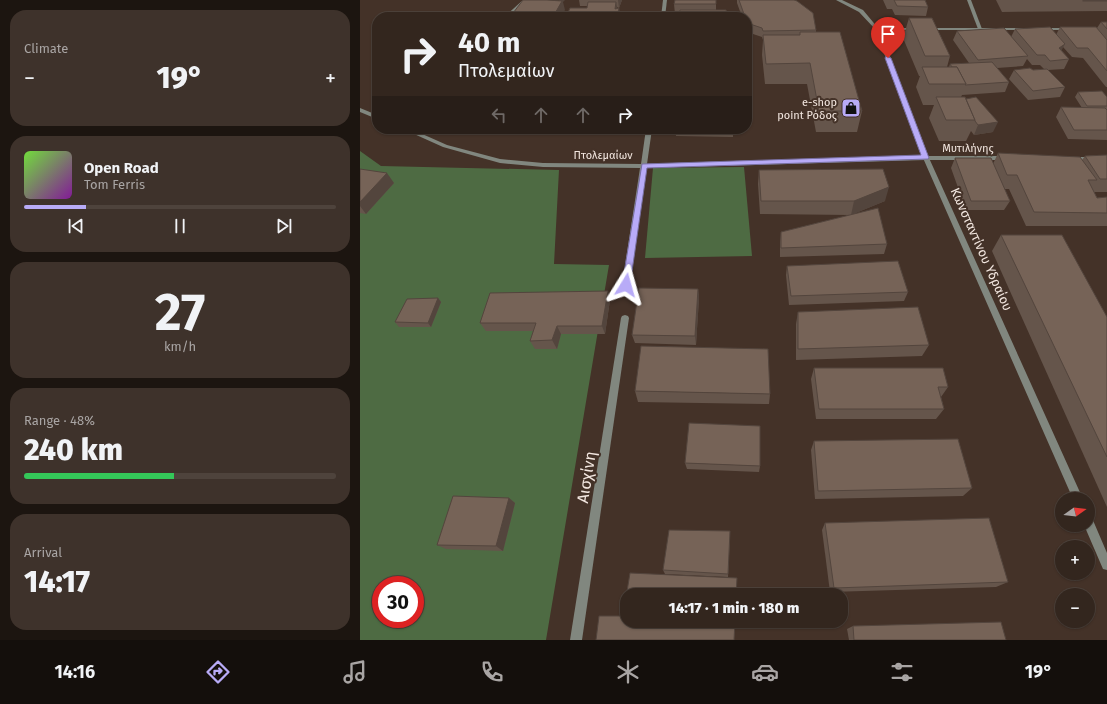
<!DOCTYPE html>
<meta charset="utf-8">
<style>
body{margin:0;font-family:"Fira Sans",sans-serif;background:#3e322b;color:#f1f3f6;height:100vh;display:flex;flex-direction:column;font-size:15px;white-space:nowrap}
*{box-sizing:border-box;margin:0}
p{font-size:13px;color:#a9a5a4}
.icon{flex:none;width:22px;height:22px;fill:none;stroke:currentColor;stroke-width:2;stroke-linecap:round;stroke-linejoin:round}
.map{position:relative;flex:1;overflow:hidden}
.sheet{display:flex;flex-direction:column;gap:10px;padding:10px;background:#1c1510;width:360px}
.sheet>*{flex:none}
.guide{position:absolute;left:12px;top:12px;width:380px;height:122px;border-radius:16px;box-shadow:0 1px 3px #0004,0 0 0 1px #4e433c;background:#33261e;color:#f1f3f6;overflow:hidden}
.needle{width:26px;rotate:76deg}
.tools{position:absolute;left:695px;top:492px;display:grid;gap:8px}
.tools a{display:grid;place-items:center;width:40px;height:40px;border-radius:50%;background:#33261e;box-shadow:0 1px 3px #0004,0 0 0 1px #4e433c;font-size:20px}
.speed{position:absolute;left:12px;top:576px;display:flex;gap:8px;font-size:20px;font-weight:700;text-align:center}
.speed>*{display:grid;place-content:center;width:52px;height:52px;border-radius:50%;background:#33261e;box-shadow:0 1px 3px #0004,0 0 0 1px #4e433c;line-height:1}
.speed .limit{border:6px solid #d22;background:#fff;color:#111}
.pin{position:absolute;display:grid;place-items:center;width:34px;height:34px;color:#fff;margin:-41px -17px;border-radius:50% 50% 50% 0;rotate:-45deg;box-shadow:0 0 4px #0007}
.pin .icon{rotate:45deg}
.me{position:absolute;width:44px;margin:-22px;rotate:8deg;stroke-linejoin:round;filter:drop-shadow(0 0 3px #0008)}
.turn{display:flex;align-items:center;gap:14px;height:84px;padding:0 20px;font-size:18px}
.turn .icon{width:52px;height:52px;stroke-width:2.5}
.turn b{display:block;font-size:28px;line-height:34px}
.lanes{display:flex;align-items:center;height:38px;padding:0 20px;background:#0003;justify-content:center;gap:20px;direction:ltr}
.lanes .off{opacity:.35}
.big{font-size:30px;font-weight:800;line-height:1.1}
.sheet .tile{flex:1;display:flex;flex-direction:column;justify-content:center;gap:6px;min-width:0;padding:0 14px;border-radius:16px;background:#3e322b}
.sheet .dial{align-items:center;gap:0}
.dial b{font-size:52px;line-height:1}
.song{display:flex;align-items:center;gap:12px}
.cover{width:48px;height:48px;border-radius:6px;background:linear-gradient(135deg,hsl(100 70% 55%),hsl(290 70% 35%))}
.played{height:4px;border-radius:2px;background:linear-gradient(90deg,#b8abf7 20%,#4e433c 20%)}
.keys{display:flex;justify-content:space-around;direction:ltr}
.heat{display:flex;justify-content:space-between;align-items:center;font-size:22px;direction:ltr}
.charge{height:6px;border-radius:3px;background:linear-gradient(90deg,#34c759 48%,#4e433c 0)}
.trip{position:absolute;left:260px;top:588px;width:228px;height:40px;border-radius:16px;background:#33261e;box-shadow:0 1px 3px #0004,0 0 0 1px #4e433c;font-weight:800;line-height:40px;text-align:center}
.menu{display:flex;height:64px;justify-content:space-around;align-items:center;background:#140f0c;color:#a9a5a4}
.menu .icon{width:28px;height:28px}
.menu .selected{color:#b8abf7}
.menu b{font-size:18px;color:#f1f3f6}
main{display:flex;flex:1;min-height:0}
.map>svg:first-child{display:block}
.green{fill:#4e6b43;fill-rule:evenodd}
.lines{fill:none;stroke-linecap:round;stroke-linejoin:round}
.minor{fill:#81877f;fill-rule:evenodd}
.tertiary{fill:#81877f;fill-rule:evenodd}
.wall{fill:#65554b}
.shaded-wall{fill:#53453d}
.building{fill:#766357;stroke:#53453d}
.route{fill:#b8abf7;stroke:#786fa1}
.labels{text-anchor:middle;stroke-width:4;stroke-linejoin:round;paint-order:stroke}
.far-poi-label{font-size:11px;fill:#f3e7e0;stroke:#443228;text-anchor:end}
.far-street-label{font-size:11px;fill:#f3e7e0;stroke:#443228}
.street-label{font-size:13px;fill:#f3e7e0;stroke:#443228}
.near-street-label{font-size:16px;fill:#f3e7e0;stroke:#443228}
</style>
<main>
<section class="sheet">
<div class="tile"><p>Climate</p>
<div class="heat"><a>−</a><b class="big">19°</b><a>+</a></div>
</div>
<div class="tile">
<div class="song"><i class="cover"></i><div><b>Open Road</b><p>Tom Ferris</p></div></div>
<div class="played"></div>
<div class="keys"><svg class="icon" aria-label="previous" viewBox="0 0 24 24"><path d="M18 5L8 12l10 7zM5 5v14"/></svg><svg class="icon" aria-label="pause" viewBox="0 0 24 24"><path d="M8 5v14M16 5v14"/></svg><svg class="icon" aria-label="next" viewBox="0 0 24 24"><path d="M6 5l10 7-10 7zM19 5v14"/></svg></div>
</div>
<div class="tile dial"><b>27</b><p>km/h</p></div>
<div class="tile"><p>Range · 48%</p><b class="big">240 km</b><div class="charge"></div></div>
<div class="tile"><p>Arrival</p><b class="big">14:17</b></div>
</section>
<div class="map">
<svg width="747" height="640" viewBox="0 0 747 640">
<rect width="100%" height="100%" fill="#443228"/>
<!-- green -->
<g class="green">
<path d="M0,151l21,15 178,4 -5,94 55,1 -63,375h-186zM21,585h34v34h-34z"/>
<path d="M384,167l8,89 -107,2 8,-90z"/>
</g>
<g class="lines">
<!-- minor -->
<g class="minor">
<path d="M163,0h5l-19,17h-5z"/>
<path d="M303,0h4l-2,17h-4z"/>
<path d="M607,0h4l11,29v1l-4,-1z"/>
<path d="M0,108l17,7v4l-17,-7z"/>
<path d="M43,129h8l36,16 53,14 43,4 98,1 5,-35h6l-5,35 279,-8h80l3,2 -3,2h-80l-280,8 -16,117 -4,3 -4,-3 18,-117 -97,-1 -43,-4 -57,-16z"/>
<path d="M710,157h37v4l-39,-1 -1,-1z"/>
<path d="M265,315l3,1 1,2 -47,322h-12l51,-322 1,-2z"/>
</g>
<!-- tertiary -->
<g class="tertiary">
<path d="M476,0h6l21,10 15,18h38l2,1 -2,1h-36l49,128 154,341h-10l-150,-341 -48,-129 -16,-17z"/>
<path d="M566,28h98l2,1 -2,1h-96l-2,-1z"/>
<path d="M680,28h30l2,1 -2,1h-28l-2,-1z"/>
<path d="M728,517l4,1 15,35v17l-4,-1 -19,-44h4z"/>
</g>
</g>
<!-- wall -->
<g class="wall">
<path d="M219,0h43l-3,8 -2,-1v1h-30v-2h-7z"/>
<path d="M356,0v10l-41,4 -1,-10z"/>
<path d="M377,0h57l22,30v2l46,79 -5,21h-41l-9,-48h-42l-3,-29 1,-15 -1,-3 -15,-5v-15h-5l-5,-14z"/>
<path d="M523,0h42l3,7 -2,9 -31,-1 -3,-6h-5z"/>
<path d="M636,0h111v11l-105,1z"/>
<path d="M549,18l41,38 -3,11h2l1,-3 19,-1 -16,-23 4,-9 54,6 4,-8 41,6 4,-8 37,1 4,-6h6v65h-1l-23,-29 -11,-1 -9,-10 -2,3 8,9 -5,10 -16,1 17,17 -5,10 -32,3 -19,-21 5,-9h19l11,-1 -4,-4h-8l-5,-6 -4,7 -26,2 12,14 -4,10 -43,3 -1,2 5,2 27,33 -19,3 -3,-4 -5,10h-27l-10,-23 5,-13h-11l-7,-18 4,-11h-1l-16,-38z"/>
<path d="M718,92l29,5v43l-39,-1 -12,-22 5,-10 21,1 -7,-11z"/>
<path d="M141,129h91v2l-90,1z"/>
<path d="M315,129h58v8l-57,-1z"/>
<path d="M638,153l84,7 3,-4 22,-1v37h-13l3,6 10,-1v29h-81l-17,-37h-5l6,12 -6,9h-38l-15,-42 4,-10 38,6z"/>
<path d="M0,169l34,14 -28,31 -6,-1z"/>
<path d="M399,170l126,31 -32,13 34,30 -3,10 -104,3v-15l1,-10 69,-17 -90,-1 -2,-30z"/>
<path d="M641,235l106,82v190l-115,-256z"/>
<path d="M427,266l121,26 -4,9 -115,4 -3,-30z"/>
<path d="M338,289l1,9 -3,47 -61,-2 -3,-8z"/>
<path d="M78,298l3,4 -10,25h-32l-4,-5z"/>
<path d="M250,300l-5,34h-44l-4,15h-22l-5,-8 3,-10h-47l-6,-8z"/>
<path d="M438,312l131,33 -7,11 -126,4v-36z"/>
<path d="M454,368l134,19 -7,10 3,12 -8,10h-120l-5,-40z"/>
<path d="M275,391l135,3 -1,10 -131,-2z"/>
<path d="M454,441l158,47 -9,8 -148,3 -4,-49z"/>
<path d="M325,463l75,3 -1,6 -72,-3z"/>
<path d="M149,498l6,5 -12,48 -57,-2 -9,-4z"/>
<path d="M465,523l183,59 -12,5 -166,5 -8,-62z"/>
<path d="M370,535l-2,42 -63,-3 -2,-4z"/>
<path d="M493,626l153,14h-157l-2,-11z"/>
</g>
<!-- shaded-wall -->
<g class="shaded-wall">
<path d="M199,0h6l-2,2 2,8 -4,7h-8l7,-13z"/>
<path d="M258,0h4l-3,8z"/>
<path d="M256,2l2,9 -3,-2z"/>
<path d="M259,8l2,9h-4z"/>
<path d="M705,44l-5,9 -1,-5z"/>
<path d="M638,122l-5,10 -19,3 4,-10z"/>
<path d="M27,173l7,10 -28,31 -6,-8v-4z"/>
<path d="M529,187l-4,14 -34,14 3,-14z"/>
<path d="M338,289l1,9 -3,47 -1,-9z"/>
<path d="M248,291l2,9 -5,34 -3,-8z"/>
<path d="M78,298l3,4 -10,25 -3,-4z"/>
<path d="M197,326l4,8 -4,15 -5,-9z"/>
<path d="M149,498l6,5 -12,48 -7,-5z"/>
</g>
<!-- building -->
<g class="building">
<path d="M163,0h24l15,1 -9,16h-43z"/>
<path d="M315,0h41v4h-42z"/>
<path d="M379,0h55l3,1 16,12 3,17 -53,1 -1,-3 -15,-5v-6h-2z"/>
<path d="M534,0h31l3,7 -31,-1z"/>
<rect x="723" y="0" width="24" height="1"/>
<path d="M228,2h28l-1,7 4,-1 -2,9h-51l4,-9h17z"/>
<path d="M320,10h46l2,7h-49z"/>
<path d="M549,18h23l18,38h-25z"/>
<path d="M741,22h6v7z"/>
<path d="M690,27l15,17 -6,4 10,11 -19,2 -5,-6h-8l-22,-26z"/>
<path d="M700,27h36l11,13v31l-19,-23h-11z"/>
<path d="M644,28l24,28 -50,4 -21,-29z"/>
<path d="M440,32h40l22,79h-43l-9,-48 -44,1 -3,-29h37z"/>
<path d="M632,62l17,20 -44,3 1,-1 -9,-17h-5l-2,-3z"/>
<path d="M562,67h35l9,17h-37z"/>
<path d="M670,68l3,2 14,-1 18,18 -32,4 -19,-21z"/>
<path d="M742,91l5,6v9h-20l-9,-14z"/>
<path d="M576,97h29l10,23h-29z"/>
<path d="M616,97l22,25 -20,3 -3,-4v-1l-9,-21z"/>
<path d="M701,107l44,1 2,2v20h-33z"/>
<path d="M638,153l82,4 17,23h-9l9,18 10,-1v16l-73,-1 -17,-37h-10z"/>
<path d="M747,155v24h-7l-15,-23z"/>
<path d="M595,158h36l19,43h-39z"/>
<path d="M0,169l27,4 -27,29z"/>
<path d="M523,169l6,18 -35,14h-93l-2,-31z"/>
<path d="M518,208l9,36 -106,4v-16z"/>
<path d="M641,235h61l45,82v140z"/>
<path d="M538,261l10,31 -117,4 -4,-30z"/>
<path d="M279,288l59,1 -3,47 -63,-1z"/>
<path d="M248,291l-6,35h-45l-5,14 -22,1 6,-18h-56l10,-30z"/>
<path d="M78,298l-10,25 -33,-1 12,-23z"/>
<path d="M558,307l11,38 -131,4v-37z"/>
<path d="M281,346l127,3 2,45 -135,-3z"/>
<path d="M454,368h129l5,19h-10l6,22h-125z"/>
<path d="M329,423l71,3v40l-75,-3z"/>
<path d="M598,439l14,49 -154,3 -4,-50z"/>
<path d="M93,496l56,2 -13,48 -59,-1z"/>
<path d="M629,518l19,64 -174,6 -9,-65z"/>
<path d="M309,530l61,1 -2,43 -65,-4z"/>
<path d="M270,573l107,5 -1,17h-109v26h108l-1,19h-138l3,-24h24z"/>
<path d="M641,622l5,18h-152l-1,-14z"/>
</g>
<!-- route -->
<path class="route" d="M526,56l5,2 38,100 -1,1 -281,9 -17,117 -1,3h-6l-1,-3 20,-121 279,-9 -36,-97z"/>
<!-- icons -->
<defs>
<symbol id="shop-square" viewBox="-11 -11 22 22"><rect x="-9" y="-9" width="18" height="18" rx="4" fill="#b8abf7" stroke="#443228"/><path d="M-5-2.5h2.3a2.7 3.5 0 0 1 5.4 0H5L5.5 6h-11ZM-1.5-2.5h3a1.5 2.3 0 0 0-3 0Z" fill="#111"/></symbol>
</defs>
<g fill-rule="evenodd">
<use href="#shop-square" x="480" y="97" width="22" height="22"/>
</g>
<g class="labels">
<!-- far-poi labels -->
<g class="far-poi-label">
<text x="477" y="106">e-shop<tspan x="477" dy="13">point Ρόδος</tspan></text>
</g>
<!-- far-street labels -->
<g class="far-street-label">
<text x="608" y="152">Μυτιλήνης</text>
<text x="243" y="159">Πτολεμαίων</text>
</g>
<!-- street labels -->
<g class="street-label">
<text transform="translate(622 249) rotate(66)" y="5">Κωνσταντίνου Υδραίου</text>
</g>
<!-- near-street labels -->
<g class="near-street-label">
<text transform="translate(226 477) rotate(-81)" y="6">Αισχίνη</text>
</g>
</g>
</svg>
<div class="tools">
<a><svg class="needle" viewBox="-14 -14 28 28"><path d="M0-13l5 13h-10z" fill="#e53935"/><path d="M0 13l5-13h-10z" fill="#a9a5a4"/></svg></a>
<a>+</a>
<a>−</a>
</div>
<div class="speed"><div class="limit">30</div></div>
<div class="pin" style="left:528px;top:58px;background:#d93025"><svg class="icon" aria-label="arrive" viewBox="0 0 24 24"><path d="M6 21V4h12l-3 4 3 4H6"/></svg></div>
<svg class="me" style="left:266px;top:285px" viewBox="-20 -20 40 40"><path d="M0-17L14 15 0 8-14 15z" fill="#b8abf7" stroke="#fff" stroke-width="4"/></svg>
<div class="trip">14:17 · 1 min · 180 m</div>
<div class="guide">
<div class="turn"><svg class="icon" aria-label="right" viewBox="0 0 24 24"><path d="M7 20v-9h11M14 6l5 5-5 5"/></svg><div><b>40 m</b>Πτολεμαίων</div></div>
<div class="lanes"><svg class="icon off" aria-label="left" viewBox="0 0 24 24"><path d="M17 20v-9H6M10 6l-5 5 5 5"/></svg><svg class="icon off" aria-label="ahead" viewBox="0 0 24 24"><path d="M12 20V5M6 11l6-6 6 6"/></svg><svg class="icon off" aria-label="ahead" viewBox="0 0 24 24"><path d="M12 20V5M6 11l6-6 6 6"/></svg><svg class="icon" aria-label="right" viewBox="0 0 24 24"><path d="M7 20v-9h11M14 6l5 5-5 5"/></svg></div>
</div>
</div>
</main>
<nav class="menu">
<b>14:16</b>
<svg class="icon selected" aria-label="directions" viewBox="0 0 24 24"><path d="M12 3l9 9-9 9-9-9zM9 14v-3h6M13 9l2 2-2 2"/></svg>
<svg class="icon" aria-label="music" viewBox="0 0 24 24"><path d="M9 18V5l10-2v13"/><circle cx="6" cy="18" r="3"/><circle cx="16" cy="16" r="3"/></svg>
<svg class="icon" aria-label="phone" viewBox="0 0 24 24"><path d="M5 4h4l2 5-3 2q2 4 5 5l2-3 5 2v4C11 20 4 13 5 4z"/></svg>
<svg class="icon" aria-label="climate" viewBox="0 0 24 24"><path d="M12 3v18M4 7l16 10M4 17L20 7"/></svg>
<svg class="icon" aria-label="car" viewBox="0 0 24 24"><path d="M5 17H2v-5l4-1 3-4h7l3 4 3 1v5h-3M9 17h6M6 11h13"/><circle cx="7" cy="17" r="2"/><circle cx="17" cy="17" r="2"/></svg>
<svg class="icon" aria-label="filters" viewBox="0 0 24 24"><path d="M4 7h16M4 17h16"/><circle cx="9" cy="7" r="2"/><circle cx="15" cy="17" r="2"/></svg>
<b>19°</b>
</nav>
